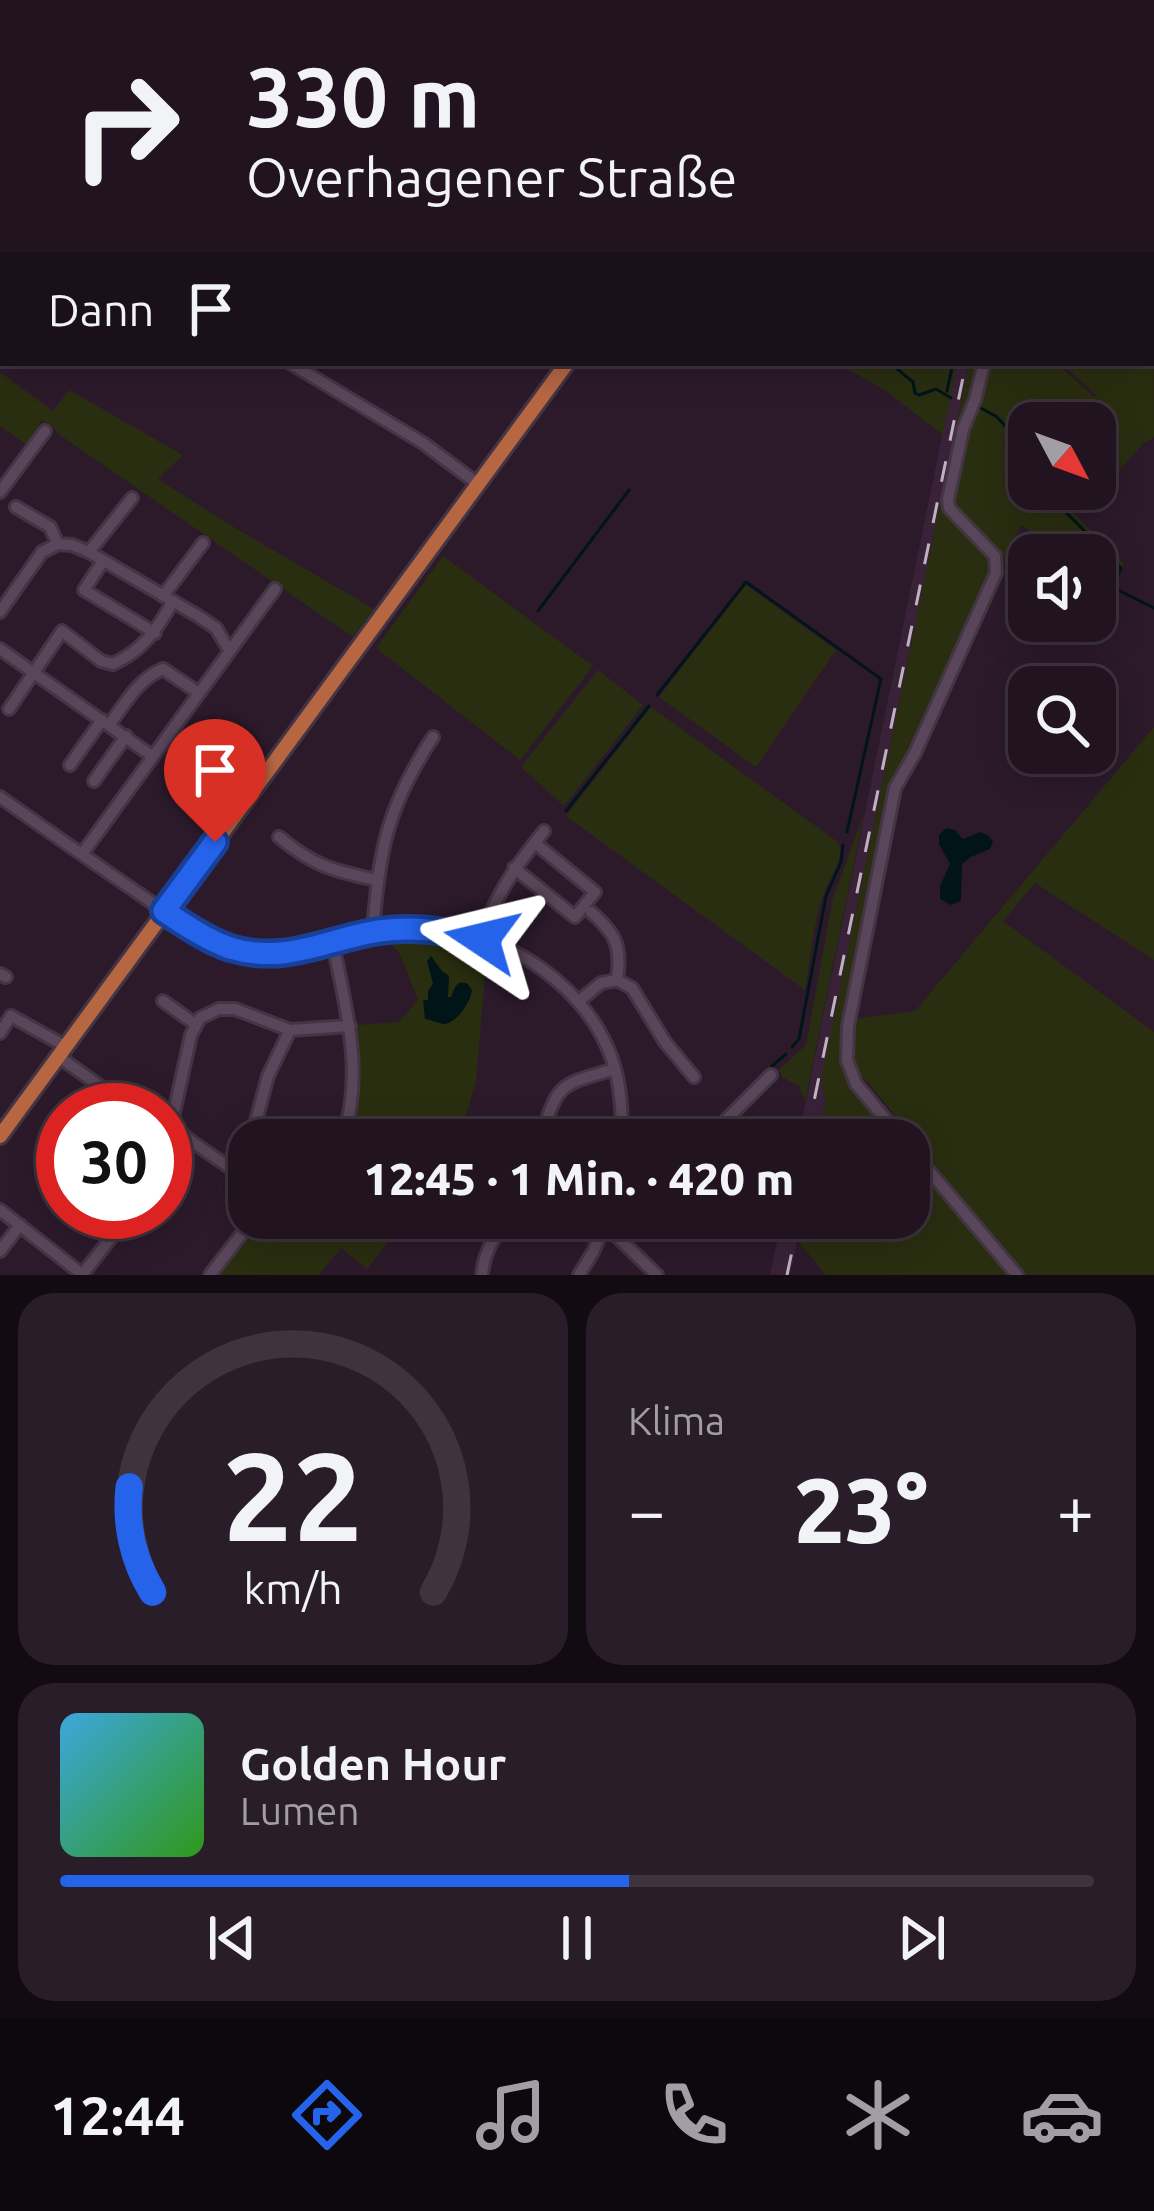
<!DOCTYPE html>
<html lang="de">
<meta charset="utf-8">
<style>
body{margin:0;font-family:Ubuntu,sans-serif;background:#291d29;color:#f1f3f6;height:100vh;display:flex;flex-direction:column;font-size:45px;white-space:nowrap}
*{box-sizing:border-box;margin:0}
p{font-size:39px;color:#a29ea5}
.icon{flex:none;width:66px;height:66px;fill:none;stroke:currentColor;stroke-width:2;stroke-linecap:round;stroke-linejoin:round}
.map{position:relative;height:1275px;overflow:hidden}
.side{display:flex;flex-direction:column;gap:18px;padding:18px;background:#120b12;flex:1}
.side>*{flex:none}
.banner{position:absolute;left:0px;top:0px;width:1155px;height:366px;box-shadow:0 6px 30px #0003,0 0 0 3px #3e333e;background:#211420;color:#f1f3f6;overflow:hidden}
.needle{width:78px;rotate:131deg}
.buttons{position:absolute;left:1008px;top:402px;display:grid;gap:24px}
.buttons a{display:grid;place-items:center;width:108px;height:108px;border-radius:24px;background:#211420;box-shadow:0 6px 30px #0003,0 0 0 3px #3e333e;font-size:60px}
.speed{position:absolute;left:36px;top:1083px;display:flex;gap:24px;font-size:60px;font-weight:700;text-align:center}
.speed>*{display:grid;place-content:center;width:156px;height:156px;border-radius:50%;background:#211420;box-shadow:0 6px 30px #0003,0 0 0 3px #3e333e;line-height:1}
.speed .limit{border:18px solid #d22;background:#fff;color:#111}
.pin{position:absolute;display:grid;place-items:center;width:102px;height:102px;color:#fff;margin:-123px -51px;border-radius:50% 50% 50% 0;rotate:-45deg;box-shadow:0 0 12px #0007}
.pin .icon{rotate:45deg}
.me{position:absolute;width:132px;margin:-66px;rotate:280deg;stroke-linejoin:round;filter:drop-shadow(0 0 9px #0008)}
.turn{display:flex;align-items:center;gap:42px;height:252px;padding:0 48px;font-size:54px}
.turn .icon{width:156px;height:156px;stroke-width:2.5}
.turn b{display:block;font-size:84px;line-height:102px}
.then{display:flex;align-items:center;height:114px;padding:0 48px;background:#0003;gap:24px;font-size:45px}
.big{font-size:90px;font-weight:800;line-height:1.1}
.side .card{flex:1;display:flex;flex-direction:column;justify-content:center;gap:18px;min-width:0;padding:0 42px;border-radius:36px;background:#291d29}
.side .dial{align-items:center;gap:0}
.dial svg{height:312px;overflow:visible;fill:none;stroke:#3e333e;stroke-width:7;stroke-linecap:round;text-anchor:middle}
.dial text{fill:#f1f3f6;stroke:none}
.song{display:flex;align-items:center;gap:36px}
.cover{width:144px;height:144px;border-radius:18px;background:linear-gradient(135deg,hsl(200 70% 55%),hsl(110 70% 35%))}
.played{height:12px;border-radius:6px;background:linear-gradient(90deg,#2563eb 55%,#3e333e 55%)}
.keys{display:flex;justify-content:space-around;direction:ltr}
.heat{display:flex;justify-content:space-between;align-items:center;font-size:66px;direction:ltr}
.side .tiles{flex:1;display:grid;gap:18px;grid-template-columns:1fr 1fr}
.card:last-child{grid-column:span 2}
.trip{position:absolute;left:228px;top:1119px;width:702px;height:120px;border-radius:36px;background:#211420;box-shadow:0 6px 30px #0003,0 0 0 3px #3e333e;font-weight:800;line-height:120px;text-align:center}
.tab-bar{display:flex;height:192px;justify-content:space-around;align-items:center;background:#0d080d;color:#a29ea5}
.tab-bar .icon{width:84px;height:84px}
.tab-bar .current{color:#2563eb}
.tab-bar b{font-size:54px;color:#f1f3f6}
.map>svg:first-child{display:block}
.built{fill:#392238}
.green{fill:#2a2e10;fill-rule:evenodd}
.water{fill:#011519}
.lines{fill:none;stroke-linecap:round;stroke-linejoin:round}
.stream{stroke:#011519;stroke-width:3}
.minor-casing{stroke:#433543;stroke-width:16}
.major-casing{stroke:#433543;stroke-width:20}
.minor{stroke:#5a465a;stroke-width:10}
.major{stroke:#b76642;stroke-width:14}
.rail{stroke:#bfb2bf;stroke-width:3;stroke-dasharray:21 21;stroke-linecap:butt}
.route-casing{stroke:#184099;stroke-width:30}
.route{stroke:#2563eb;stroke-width:21}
</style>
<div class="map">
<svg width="1154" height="1275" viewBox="0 0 1154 1275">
<rect width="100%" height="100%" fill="#2c1a2b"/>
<!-- built -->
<g class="built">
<path d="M957,363h12l-148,718 5,19 -8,40h-20z"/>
<path d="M782,1218h20l-12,57h-20z"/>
</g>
<!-- green -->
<g class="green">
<path d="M1153,193l1,244 -11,7 -25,28 -45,41 51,51 -7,19 -22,-13v-15h-25l-49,-30 -16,33 -54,-57 20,-90 16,-48h69l39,35 1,-3 -33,-30 89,-2zM1029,423h66v66h-66z"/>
<path d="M836,363h121l-14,72 -58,-45z"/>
<path d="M969,363h11l-36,146 47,49 -2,18 -76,175 -21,36 -48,274 9,35 8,-1 37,45h-80l8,-40 -5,-19z"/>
<path d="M0,372l53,39 16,-21 114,65 -25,24 67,43 149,87 -21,28 -296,-204 -3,-6 -13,-7 -11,25 -5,-1 -25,-18z"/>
<path d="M443,556l150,110 -73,94 -144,-112z"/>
<path d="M746,585l90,65 -80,117 -97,-70z"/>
<path d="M598,670l45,35 -79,101 -43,-39z"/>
<path d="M651,707l188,136c4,18 -6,28 -13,44 -13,32 -15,70 -21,103l-239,-174z"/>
<path d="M1154,727v233l-119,-77 -32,38 151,111v243h-131l-155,-193c-23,-14 -16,-40 -15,-63l62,-8z"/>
<path d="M864,814l-59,288 -6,-16 -17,-9 -3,-7 27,-25 27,-147z"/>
<path d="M401,936l54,4 32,9 -11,132 -17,59h-70l2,-7 -35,-9 5,-52 -5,-47 43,-3 19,-22 -18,-46 -14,-16z"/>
<path d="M909,1153l101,122h-184l-29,-35 5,-22h107z"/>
<path d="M264,1218h43l20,16 13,-16h66l-39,51 -26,-21 -22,27h-100z"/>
</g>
<!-- water -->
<g class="water">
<path d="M946,828l9,2 8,9 17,-7 9,4 4,6 -3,7 -19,8 -9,7 -1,37 -10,4 -11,-6v-13l10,-22 -11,-20v-9z"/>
<path d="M431,956l11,15 7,5 -1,21h3c4,-9 5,-18 17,-13l4,6c-1,11 -15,34 -29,34 -6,-1 -12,-4 -18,-5l-2,-19h5v-9l5,-7 -6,-23z"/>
</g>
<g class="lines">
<!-- stream -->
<g class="stream">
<path d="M0,116l3,-3"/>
<path d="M894,363l2,5 17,14 2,11 4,2 17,-6 15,9"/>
<path d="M947,391l6,-28"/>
<path d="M977,406l20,11 32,35"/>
<path d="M1029,460l-3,11 3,3"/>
<path d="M1043,489l78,79 -6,14 3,8 36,18"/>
<path d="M538,611l91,-121"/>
<path d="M657,695l89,-113 135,97 -34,153"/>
<path d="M566,811l83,-105"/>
<path d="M792,1047l7,-8 27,-143 15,-34 2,-17"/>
<path d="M772,1066l14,-12"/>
</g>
<defs>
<g id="minor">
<path d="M190,3v-3"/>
<path d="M355,3l6,-3"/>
<path d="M409,3l1,-3"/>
<path d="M475,3v-3"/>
<path d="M540,3l1,-3"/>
<path d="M596,3v-3"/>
<path d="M795,3l1,-3"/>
<path d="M971,3l2,-3"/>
<path d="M1077,3l2,-3"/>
<path d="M290,363l133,80 55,41"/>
<path d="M0,492l45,-61"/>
<path d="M16,507l34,20 8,17 14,1 17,7 109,64 18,12 13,22"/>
<path d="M89,552l43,-54"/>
<path d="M103,561l-19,29 71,43"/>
<path d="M163,596l40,-53"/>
<path d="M0,612l42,-60 16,-8"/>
<path d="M0,649l152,107"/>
<path d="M9,709l53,-78 39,30 12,3c30,-14 44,-34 60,-63"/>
<path d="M109,725c16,-21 29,-46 54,-56l36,24"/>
<path d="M70,765l32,-45"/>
<path d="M94,781l32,-45"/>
<path d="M0,797c45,32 90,63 135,94 30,20 60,46 94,57 59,18 114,-14 171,-20 86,-8 183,48 212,131 9,26 10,53 10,81"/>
<path d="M279,837c35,29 54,34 98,43"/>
<path d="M82,854l193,-265"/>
<path d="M514,868l61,49 20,-25 -60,-49"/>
<path d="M373,932c6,-82 14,-125 60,-195"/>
<path d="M480,938c17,-44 34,-70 64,-107"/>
<path d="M333,944c13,64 32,132 9,196"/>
<path d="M0,974l6,3"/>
<path d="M617,980l15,8 33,54 29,35"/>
<path d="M163,1001l32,23"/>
<path d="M578,1002l23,-19 16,-3c5,-34 -1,-46 -26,-68"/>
<path d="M0,1033l11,-17 54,30"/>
<path d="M58,1056l57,41 25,13"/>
<path d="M168,1125l81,56"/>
<path d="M171,1126l20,-91 9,-17 19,-9h16l55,21"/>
<path d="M251,1140l17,-64 22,-46 60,-4"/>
<path d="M541,1140c16,-57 18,-55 74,-71"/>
<path d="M706,1140l65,-65"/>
<path d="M903,1140l-47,-56 -9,-24 1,-34 47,-238 20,-35 81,-180 -1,-17 -46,-48 -1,-8 15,-71 12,-29 9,-37"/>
<path d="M909,1147l108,128"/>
<path d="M165,1166l20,-30"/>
<path d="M243,1176l6,-27"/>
<path d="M0,1210l83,65"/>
<path d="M591,1218l2,1"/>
<path d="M733,1218l6,9"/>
<path d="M606,1226l51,49"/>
<path d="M0,1251l20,-26"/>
<path d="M82,1275l49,-63"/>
<path d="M210,1275l44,-57"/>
<path d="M482,1275c2,-23 12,-38 26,-57"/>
<path d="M579,1275l14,-23 15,-34"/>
</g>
<g id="major">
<path d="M690,3v-3"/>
<path d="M0,1136l567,-773"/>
</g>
</defs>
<!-- minor casing -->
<use href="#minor" class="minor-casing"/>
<!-- major casing -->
<use href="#major" class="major-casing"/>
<!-- minor -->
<use href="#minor" class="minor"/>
<!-- major -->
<use href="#major" class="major"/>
<!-- rail -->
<g class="rail">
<path d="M1040,3v-3"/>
<path d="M806,1140l160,-777"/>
<path d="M787,1275l12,-57"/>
</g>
</g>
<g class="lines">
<defs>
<path id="route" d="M215,842l-51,69c21,14 43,29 66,37 56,17 97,-9 149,-17 35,-5 68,0 103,8"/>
</defs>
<!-- route casing -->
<use href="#route" class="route-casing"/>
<!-- route -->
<use href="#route" class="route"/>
</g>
</svg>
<div class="buttons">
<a><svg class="needle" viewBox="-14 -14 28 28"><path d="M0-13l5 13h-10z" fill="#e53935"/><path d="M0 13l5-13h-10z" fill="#a29ea5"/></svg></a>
<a><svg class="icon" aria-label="sound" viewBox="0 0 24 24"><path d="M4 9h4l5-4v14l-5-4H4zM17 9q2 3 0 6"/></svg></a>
<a><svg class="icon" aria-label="search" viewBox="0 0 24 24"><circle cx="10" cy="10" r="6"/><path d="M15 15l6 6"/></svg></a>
</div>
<div class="speed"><div class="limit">30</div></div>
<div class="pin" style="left:215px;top:842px;background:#d93025"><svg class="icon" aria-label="arrive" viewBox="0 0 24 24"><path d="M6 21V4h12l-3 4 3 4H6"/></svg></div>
<svg class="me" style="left:482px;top:939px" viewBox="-20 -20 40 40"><path d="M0-17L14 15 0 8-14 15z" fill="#2563eb" stroke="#fff" stroke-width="4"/></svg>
<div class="trip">12:45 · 1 Min. · 420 m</div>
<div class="banner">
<div class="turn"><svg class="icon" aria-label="right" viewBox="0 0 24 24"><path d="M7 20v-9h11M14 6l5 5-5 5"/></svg><div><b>330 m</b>Overhagener Straße</div></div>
<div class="then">Dann<svg class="icon" aria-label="arrive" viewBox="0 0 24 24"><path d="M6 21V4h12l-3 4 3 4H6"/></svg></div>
</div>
</div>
<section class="side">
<div class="tiles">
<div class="card dial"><svg viewBox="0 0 100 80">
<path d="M14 69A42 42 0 1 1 86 69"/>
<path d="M14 69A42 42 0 0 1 8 42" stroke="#2563eb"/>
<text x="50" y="56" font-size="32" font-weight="700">22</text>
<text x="50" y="72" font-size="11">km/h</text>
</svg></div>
<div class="card"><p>Klima</p>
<div class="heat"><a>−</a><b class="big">23°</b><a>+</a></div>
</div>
<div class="card">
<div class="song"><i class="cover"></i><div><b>Golden Hour</b><p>Lumen</p></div></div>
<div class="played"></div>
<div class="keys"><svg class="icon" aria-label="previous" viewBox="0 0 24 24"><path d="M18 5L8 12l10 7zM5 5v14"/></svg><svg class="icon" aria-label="pause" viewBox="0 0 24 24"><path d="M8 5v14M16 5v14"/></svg><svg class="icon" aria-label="next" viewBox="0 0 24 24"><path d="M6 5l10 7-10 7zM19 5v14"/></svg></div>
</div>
</div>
</section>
<nav class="tab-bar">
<b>12:44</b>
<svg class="icon current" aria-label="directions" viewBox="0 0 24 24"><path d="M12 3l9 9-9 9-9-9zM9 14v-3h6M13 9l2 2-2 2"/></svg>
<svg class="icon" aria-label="music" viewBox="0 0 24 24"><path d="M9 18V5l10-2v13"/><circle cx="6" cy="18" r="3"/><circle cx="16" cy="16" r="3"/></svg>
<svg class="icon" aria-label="phone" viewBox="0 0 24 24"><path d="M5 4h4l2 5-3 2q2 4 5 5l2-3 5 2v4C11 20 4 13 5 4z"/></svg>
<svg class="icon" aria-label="climate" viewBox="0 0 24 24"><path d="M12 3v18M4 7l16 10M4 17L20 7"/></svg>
<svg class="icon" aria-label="car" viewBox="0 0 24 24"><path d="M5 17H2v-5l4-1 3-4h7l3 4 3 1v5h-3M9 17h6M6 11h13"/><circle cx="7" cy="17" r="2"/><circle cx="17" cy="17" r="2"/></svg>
</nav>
